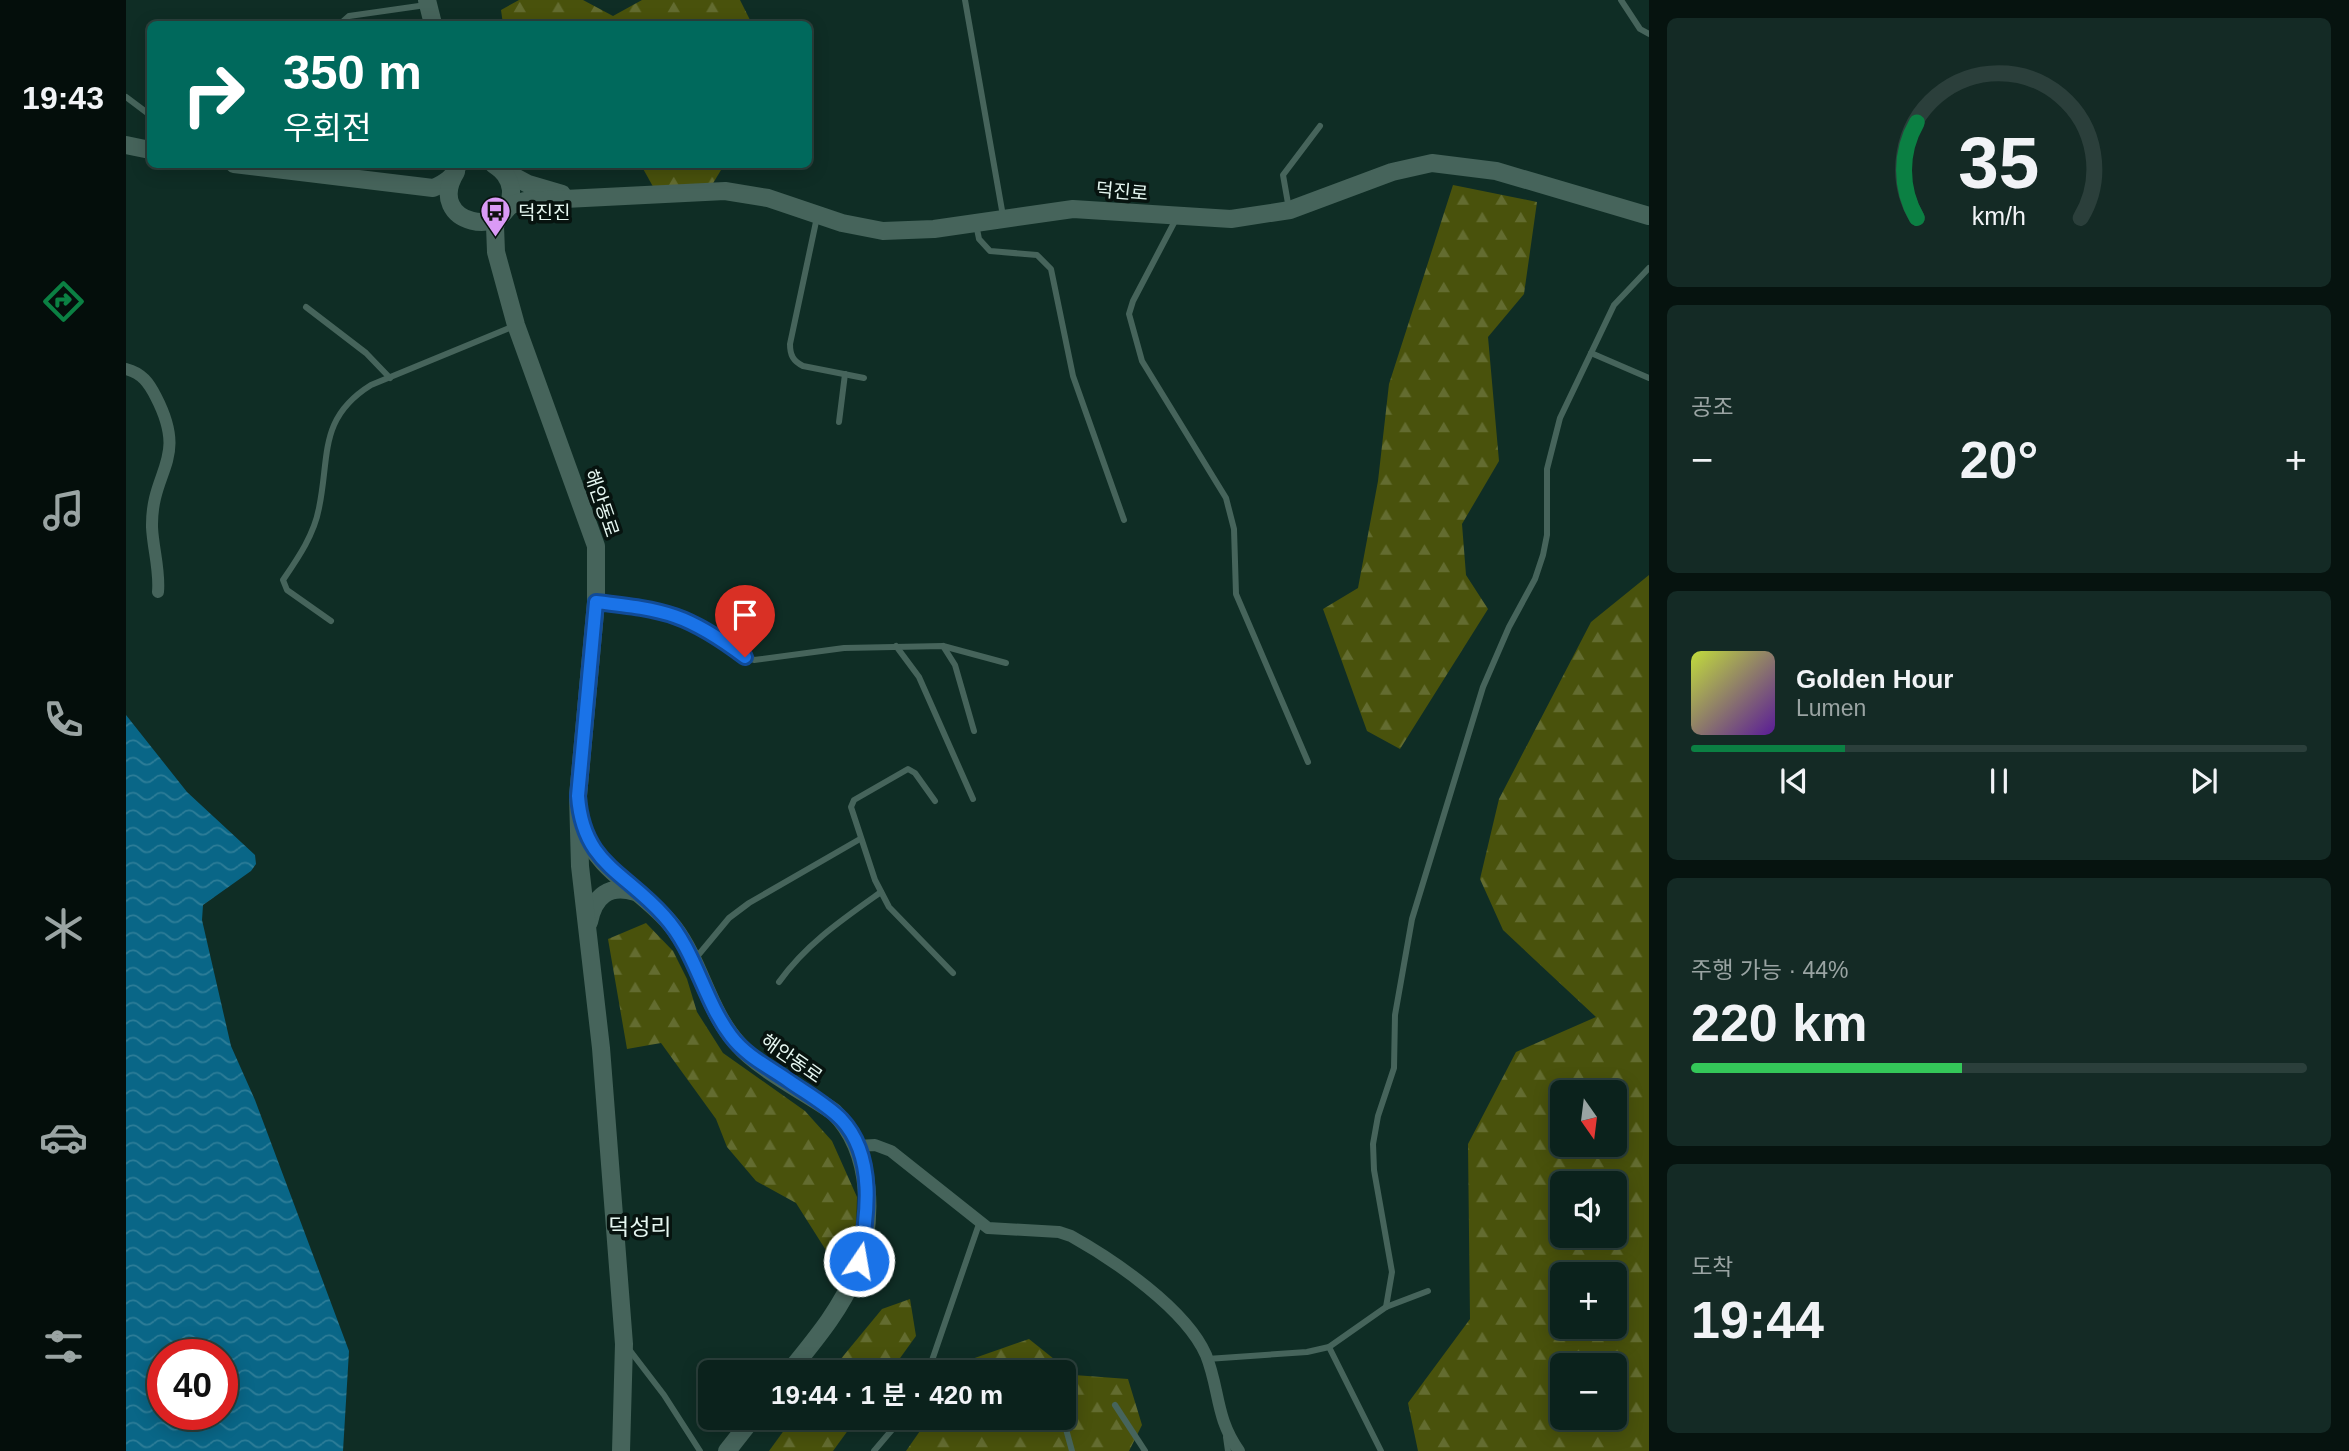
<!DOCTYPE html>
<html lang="ko">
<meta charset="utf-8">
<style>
body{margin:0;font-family:Helvetica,"Noto Sans KR",sans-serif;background:#142a25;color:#f1f3f6;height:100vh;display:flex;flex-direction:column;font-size:26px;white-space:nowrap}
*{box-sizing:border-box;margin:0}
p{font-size:23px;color:#9aa4a3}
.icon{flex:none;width:38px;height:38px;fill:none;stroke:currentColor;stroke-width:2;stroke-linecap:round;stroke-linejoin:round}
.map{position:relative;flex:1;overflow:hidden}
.sheet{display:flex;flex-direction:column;gap:18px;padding:18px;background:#06130f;width:700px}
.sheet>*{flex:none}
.top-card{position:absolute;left:21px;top:21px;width:665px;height:147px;border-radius:10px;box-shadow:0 4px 18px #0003,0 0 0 2px #2b3f3b;background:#00695c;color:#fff;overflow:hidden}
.needle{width:46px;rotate:166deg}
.controls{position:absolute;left:1424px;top:1080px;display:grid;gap:14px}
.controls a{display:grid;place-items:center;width:77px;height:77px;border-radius:10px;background:#0b221c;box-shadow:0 4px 18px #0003,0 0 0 2px #2b3f3b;font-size:35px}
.speed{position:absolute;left:21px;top:1339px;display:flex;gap:14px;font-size:35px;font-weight:700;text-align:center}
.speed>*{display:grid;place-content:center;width:91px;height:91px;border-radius:50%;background:#0b221c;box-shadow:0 4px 18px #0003,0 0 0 2px #2b3f3b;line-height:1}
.speed .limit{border:10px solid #d22;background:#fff;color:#111}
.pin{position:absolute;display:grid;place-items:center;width:60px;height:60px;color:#fff;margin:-72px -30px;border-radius:50% 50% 50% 0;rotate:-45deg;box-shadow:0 0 7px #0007}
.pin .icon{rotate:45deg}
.me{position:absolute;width:77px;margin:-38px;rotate:12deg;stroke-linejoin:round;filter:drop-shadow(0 0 5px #0008)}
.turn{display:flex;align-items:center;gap:24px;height:147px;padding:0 21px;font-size:32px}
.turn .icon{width:91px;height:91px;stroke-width:2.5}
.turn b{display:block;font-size:49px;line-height:60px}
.big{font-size:52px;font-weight:600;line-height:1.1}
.sheet .tile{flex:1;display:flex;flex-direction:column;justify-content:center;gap:10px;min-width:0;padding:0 24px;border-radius:10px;background:#142a25}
.sheet .dial{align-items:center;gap:0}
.dial svg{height:182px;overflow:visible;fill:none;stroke:#2b3f3b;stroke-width:7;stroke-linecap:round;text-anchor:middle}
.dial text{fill:#f1f3f6;stroke:none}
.song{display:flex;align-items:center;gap:21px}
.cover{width:84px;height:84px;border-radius:10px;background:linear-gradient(135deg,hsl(70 70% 55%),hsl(270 70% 35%))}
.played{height:7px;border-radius:4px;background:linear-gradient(90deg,#0b8043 25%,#2b3f3b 25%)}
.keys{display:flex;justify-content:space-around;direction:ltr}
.heat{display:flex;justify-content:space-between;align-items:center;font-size:38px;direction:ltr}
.charge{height:10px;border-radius:5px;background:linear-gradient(90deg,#34c759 44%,#2b3f3b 0)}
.trip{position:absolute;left:572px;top:1360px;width:378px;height:70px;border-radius:10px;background:#0b221c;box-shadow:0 4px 18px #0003,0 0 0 2px #2b3f3b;font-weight:600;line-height:70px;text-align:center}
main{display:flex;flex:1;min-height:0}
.tabs{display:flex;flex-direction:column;width:126px;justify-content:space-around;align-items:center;background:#040e0b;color:#9aa4a3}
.tabs .icon{width:49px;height:49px}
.tabs .on{color:#0b8043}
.tabs b{font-size:32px;color:#f1f3f6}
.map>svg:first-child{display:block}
.forest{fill:url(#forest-firs);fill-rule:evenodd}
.water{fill:url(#water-waves);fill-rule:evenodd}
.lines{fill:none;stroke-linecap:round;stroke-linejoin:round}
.lane{stroke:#46645b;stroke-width:6}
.street{stroke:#46645b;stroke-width:12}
.secondary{stroke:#46645b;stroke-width:18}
.route-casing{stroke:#114b97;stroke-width:18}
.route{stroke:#1a73e8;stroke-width:12}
.labels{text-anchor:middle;stroke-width:7;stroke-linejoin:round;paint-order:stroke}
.street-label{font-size:19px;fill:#e6f7f1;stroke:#07130f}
.poi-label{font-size:19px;fill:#e6f7f1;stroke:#07130f;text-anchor:start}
.quarter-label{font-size:23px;fill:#e6f7f1;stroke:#07130f}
</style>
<main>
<nav class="tabs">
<b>19:43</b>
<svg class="icon on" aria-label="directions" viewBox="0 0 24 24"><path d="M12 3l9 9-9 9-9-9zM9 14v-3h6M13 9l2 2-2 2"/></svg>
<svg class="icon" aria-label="music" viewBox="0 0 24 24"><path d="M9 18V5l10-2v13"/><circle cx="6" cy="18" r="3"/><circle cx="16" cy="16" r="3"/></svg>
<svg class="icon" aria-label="phone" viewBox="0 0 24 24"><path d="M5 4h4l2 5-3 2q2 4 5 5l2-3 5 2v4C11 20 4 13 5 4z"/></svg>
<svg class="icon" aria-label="climate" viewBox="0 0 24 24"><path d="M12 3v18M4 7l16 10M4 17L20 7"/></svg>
<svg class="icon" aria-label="car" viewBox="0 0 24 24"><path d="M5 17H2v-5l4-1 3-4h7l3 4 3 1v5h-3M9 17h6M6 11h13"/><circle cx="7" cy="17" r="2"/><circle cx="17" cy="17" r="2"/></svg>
<svg class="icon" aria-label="filters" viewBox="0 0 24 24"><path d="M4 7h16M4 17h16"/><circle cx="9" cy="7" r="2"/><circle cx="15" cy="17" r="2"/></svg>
</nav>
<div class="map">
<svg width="1523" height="1451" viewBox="0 0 1523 1451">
<defs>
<pattern id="forest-firs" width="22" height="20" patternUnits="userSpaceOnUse" patternTransform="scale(1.75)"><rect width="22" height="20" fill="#49520c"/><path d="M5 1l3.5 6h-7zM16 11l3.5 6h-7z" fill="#636c30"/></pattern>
<pattern id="water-waves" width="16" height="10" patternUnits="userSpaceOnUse" patternTransform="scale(1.75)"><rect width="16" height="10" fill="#096687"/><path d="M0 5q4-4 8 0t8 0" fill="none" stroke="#2d7d98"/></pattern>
</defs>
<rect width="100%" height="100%" fill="#0f2d25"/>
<!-- forest -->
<g class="forest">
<path d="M393,0h64l30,16 29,-16h98l12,24h-249l-2,-14z"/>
<path d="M515,165h83l-12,20 -56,7z"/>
<path d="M1327,185l84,17 -13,92 -36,43 11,124 -37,63 4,51 22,34 -88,140 -33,-18 -44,-122 35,-21 20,-107 11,-97z"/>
<path d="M1523,575v876h-231l-10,-48 62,-84 -2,-175 48,-92 80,-35 -93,-87 -23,-51 19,-80 92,-177zM1489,1092v52h-52v-52zM1489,1183v53h-52v-53zM1489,1274v52h-52v-52zM1489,1365v53h-52v-53z"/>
<path d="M520,923l27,28 14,28 10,33 26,41 82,58 27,30 25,56 -1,35 -15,42 -45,-71 -40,-22 -29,-34 -11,-28 -55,-76 -34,6 -19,-110z"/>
<path d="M784,1299l6,37 -26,36h-60l52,-63z"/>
<path d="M903,1339l45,36 54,4 14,46 -13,26h-223l23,-33h135v-46h-103l8,-12z"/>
<path d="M667,1418h64l-24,33h-64z"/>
</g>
<!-- water -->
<path class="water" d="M0,715l61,77 68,63 1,9 -5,7 -48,34 -1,15 29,126 24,54 94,251 -6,100h-217zM37,1354h59v60h-59z"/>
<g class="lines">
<!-- lane -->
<g class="lane">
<path d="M839,0l38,216"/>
<path d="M1495,0l19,29 9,5"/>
<path d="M214,24l9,-8 77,-11"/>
<path d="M0,97l24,18"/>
<path d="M1163,209l-6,-34 37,-49"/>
<path d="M691,217l-27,127c0,11 3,17 13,22l61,12"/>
<path d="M1050,219l-43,82 -4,13 13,47 84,137 8,31 2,65 72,168"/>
<path d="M850,224l3,15 11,12 47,4 14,14 22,107 51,144"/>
<path d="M180,307l60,46 24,25"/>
<path d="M1465,353l58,25"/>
<path d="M713,422l6,-48"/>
<path d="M472,603l38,3 51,12 67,42 90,-12 99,-2 63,17"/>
<path d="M205,621l-44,-31 -4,-10c15,-22 31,-45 36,-72 11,-52 -1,-90 52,-123l143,-59"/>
<path d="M770,646l23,31 54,122"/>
<path d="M817,646l12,19 19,66"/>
<path d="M809,801l-20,-28 -7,-4 -54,31 -3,7 24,73 14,27 64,66"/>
<path d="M569,959l34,-41 20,-15 111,-64"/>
<path d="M653,982c27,-38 64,-63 102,-90"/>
<path d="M1260,1307l6,-35 -18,-102 -1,-26 5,-28 16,-48 1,-53 17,-96 71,-232 26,-60 26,-48 8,-24 4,-20v-66l13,-51 54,-113 35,-37"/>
<path d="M1203,1347l52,104"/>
<path d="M502,1348l36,47 36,56"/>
<path d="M1081,1359l100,-7 22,-5 57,-40 42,-16"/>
<path d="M802,1372l51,-148"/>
<path d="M989,1405l30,46"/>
<path d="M937,1418l9,33"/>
<path d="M1100,1437l2,14"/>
<path d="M748,1451l28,-33"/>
</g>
<!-- street -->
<g class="street">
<path d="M0,369c16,4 23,14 30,28 33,64 -5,72 -4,130 1,22 8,43 6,65"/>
<path d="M731,1146l18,-1 16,6 97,77 71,4 12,4c43,24 115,73 135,119 14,35 9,62 33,96"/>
</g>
<!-- secondary -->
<g class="secondary">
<path d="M301,0l6,24"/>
<path d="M0,145l24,5"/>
<path d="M108,164l199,24c12,-5 22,-11 25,-24"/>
<path d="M374,169l28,15 34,10"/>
<path d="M330,172c-33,53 57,71 55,18 -1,-11 -8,-20 -18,-26"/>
<path d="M456,827c15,46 64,64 92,101 27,36 34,83 64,116 20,24 69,49 96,68 40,40 40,111 21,162 -15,37 -42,68 -66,98"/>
<path d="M463,922c5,-26 20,-38 46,-30"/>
<path d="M495,1451l3,-107 -23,-296 -21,-182 -2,-70 18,-194v-56l-80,-221 -20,-73 -1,-26 4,-10 12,-11 14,-4 200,-10 43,7 74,25 41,8 51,-2 139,-20 158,10 59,-9 102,-38 40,-9 64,8 153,45"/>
<path d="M601,1451l26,-33"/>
</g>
</g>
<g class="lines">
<defs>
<path id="route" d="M619,657c-57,-43 -79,-47 -149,-55l-18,194c5,68 46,75 86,120 32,35 39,83 67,120 15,20 38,31 58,45 17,12 37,23 52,38 35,37 27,97 18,142"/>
</defs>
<!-- route casing -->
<use href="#route" class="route-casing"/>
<!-- route -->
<use href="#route" class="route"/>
</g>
<!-- icons -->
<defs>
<symbol id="bus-pin" viewBox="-11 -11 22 30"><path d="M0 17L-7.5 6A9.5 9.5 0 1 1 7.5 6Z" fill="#da9af6" stroke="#07130f"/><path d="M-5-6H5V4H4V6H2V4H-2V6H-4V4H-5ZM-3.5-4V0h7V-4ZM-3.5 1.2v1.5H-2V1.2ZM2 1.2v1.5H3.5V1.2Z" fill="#111"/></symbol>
</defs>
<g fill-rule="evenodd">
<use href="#bus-pin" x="352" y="194" width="35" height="47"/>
</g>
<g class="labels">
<!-- street labels -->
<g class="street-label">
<text transform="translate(996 191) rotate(5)" y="7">덕진로</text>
<text transform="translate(476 503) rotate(71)" y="7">해안동로</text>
<text transform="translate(666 1058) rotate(35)" y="7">해안동로</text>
</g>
<!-- poi labels -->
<g class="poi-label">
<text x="392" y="219">덕진진</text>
</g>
<!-- quarter labels -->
<g class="quarter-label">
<text x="514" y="1235">덕성리</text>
</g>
</g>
</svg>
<div class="controls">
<a><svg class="needle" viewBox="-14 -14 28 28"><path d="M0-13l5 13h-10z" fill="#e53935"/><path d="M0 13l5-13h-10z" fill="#9aa4a3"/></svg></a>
<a><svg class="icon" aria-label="sound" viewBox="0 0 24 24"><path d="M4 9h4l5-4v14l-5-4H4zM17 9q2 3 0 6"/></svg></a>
<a>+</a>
<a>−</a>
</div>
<div class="speed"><div class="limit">40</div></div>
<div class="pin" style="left:619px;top:657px;background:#d93025"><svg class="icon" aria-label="arrive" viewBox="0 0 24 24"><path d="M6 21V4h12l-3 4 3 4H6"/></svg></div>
<svg class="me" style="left:733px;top:1261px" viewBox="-20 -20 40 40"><circle r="17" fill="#1a73e8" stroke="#fff" stroke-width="3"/><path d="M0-11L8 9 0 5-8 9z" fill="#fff"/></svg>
<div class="trip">19:44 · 1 분 · 420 m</div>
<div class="top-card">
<div class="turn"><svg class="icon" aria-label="right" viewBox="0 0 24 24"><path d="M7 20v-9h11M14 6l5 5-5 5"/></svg><div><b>350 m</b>우회전</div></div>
</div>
</div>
<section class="sheet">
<div class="tile dial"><svg viewBox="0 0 100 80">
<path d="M14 69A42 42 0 1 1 86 69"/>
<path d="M14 69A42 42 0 0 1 14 27" stroke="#0b8043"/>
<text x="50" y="56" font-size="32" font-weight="700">35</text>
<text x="50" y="72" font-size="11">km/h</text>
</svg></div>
<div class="tile"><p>공조</p>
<div class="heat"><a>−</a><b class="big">20°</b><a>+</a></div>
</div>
<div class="tile">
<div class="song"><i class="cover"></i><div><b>Golden Hour</b><p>Lumen</p></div></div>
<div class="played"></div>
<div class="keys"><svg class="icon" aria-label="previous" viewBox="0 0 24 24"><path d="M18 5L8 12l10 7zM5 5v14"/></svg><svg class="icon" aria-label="pause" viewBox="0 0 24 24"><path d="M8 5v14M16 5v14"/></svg><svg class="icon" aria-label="next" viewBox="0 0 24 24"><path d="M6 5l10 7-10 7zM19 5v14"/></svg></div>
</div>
<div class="tile"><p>주행 가능 · 44%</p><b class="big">220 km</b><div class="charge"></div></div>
<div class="tile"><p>도착</p><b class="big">19:44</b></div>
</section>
</main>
